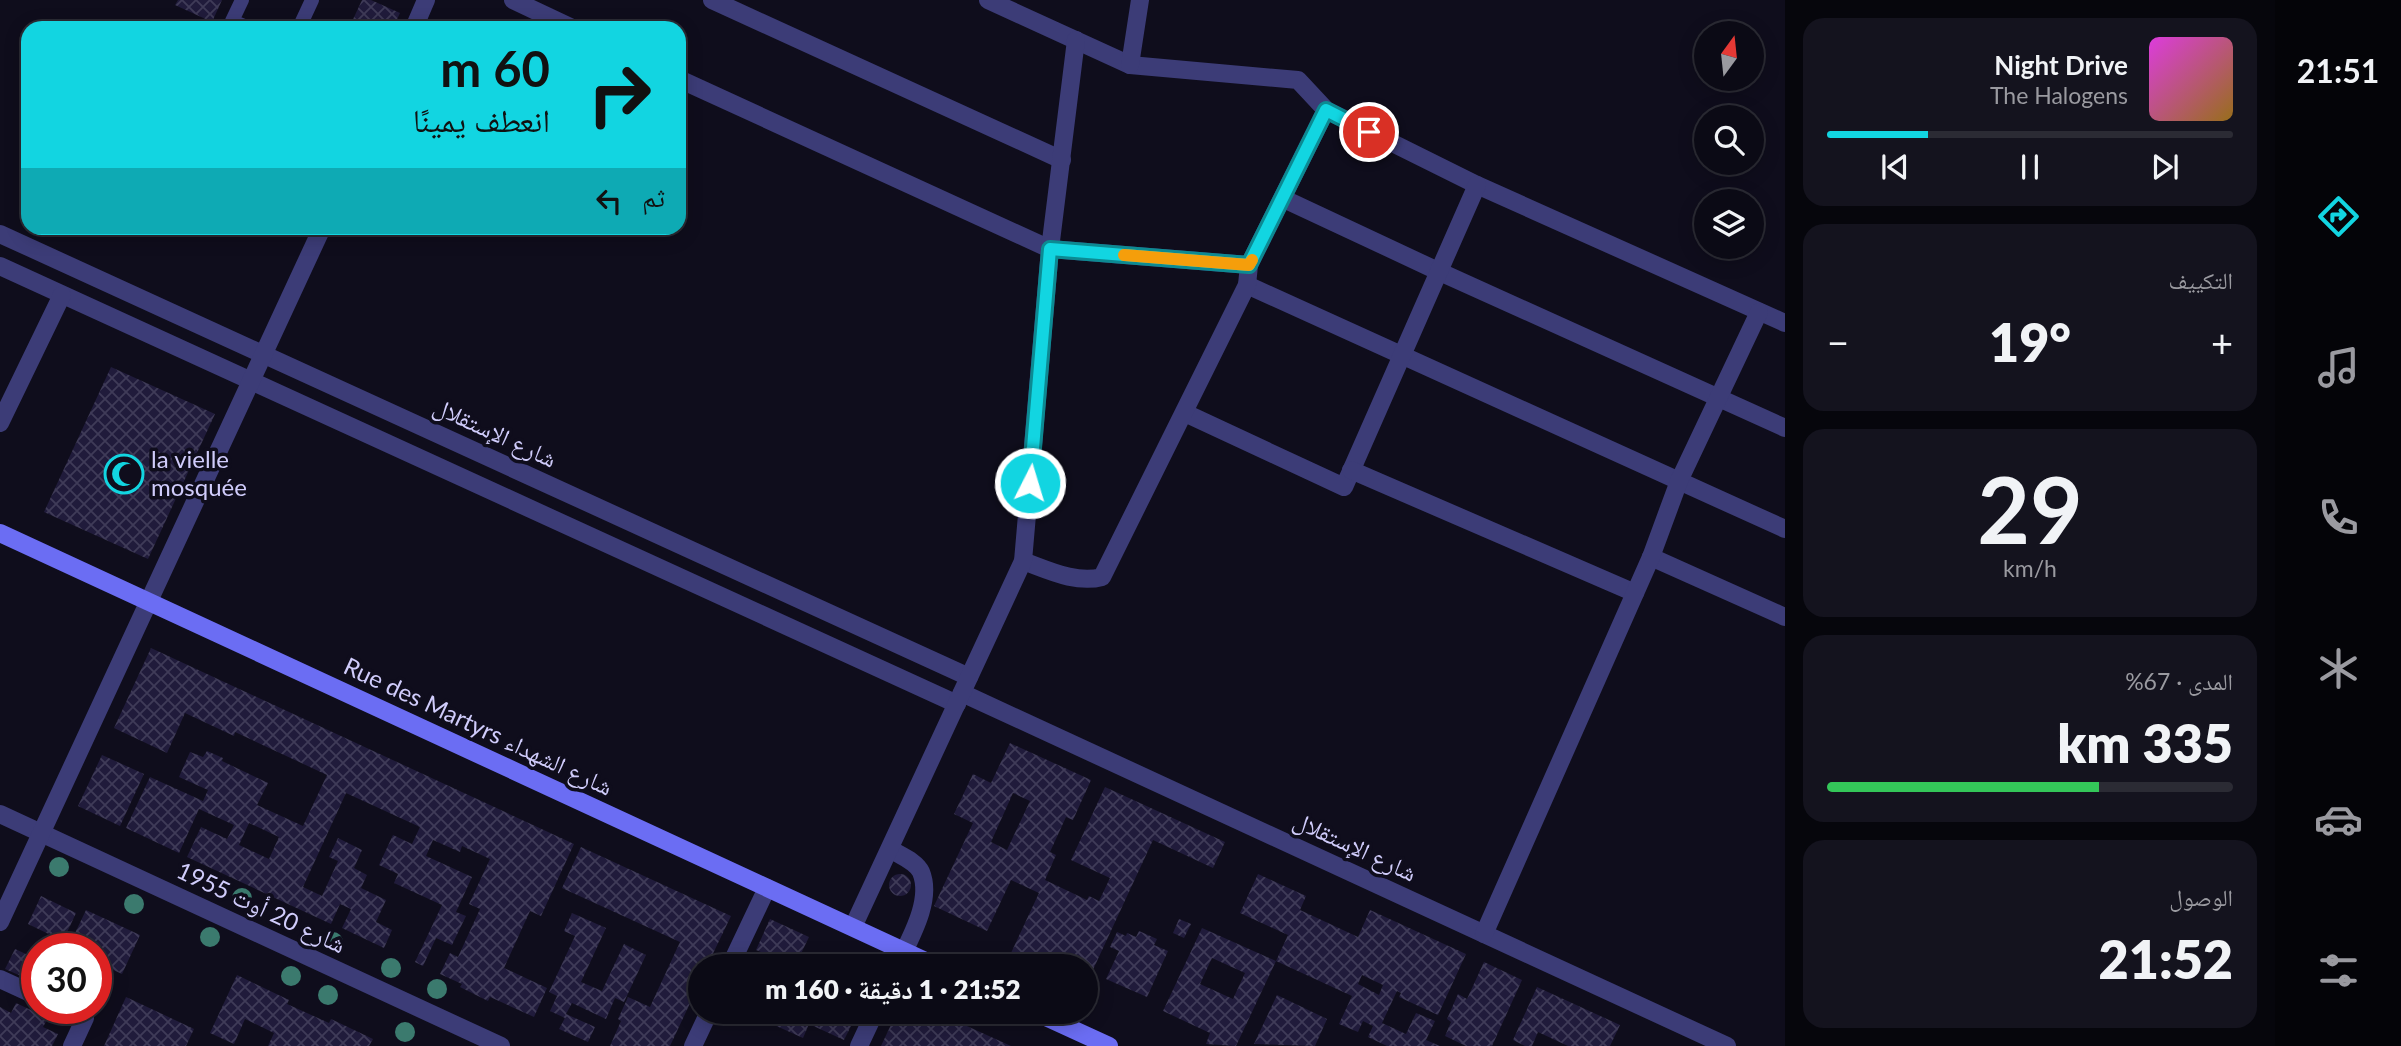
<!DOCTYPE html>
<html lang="ar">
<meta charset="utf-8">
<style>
body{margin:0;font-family:Lato,"Noto Naskh Arabic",sans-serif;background:#14131e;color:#f1f3f6;direction:rtl;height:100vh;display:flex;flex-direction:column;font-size:26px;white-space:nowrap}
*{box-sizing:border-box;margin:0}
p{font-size:23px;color:#9a9aa0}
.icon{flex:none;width:38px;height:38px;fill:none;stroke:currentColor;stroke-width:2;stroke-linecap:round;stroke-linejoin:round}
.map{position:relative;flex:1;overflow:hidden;direction:ltr}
.panel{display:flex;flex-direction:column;gap:18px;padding:18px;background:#06060c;width:490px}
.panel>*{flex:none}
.banner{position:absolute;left:21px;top:21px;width:665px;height:214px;border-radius:21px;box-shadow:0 4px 18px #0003,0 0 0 2px #2b2b34;direction:rtl;background:#12d5e1;color:#111;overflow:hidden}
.needle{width:46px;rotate:15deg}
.buttons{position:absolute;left:1694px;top:21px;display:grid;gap:14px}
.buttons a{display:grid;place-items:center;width:70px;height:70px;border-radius:50%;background:#0b0a15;box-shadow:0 4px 18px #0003,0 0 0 2px #2b2b34;font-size:35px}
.speed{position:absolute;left:21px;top:933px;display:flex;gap:14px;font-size:35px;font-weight:700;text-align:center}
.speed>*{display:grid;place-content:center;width:91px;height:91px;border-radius:50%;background:#0b0a15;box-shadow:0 4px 18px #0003,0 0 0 2px #2b2b34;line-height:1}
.speed .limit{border:10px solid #d22;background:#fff;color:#111}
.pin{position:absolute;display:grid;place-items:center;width:60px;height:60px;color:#fff;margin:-30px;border:4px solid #fff;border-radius:50%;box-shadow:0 2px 7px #0007}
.me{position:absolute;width:77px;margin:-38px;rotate:5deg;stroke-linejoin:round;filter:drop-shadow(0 0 5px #0008)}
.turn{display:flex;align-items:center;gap:24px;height:147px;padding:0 21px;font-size:32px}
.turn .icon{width:91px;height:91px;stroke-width:2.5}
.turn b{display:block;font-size:49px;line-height:60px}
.then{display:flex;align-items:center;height:66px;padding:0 21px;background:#0003;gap:14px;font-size:26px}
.big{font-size:52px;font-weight:800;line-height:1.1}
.panel .widget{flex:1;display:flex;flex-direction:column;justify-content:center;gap:10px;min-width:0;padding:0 24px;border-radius:21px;background:#14131e}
.panel .dial{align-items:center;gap:0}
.dial b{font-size:91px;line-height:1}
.song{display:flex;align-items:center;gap:21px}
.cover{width:84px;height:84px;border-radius:10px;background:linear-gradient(135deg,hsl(300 70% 55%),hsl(40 70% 35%))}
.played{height:7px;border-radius:4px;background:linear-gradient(90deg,#12d5e1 25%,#2b2b34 25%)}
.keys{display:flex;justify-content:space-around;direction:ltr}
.heat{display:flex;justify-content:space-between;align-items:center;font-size:38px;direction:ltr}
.charge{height:10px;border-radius:5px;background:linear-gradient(90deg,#34c759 67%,#2b2b34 0)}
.trip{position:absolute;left:688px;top:954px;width:410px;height:70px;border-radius:35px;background:#0b0a15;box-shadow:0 4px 18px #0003,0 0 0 2px #2b2b34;font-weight:800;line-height:70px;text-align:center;direction:rtl}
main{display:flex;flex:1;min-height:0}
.menu{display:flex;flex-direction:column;width:126px;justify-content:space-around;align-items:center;background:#040408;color:#9a9aa0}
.menu .icon{width:49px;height:49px}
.menu .current{color:#12d5e1}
.menu b{font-size:32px;color:#f1f3f6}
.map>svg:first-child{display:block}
.building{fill:url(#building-cross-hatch);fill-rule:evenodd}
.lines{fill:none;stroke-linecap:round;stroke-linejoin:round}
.service{stroke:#3c3c77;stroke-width:14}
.minor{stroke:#3c3c77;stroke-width:18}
.secondary{stroke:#6b6df3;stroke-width:18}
.tree{fill:#3b7a6e}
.route-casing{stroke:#0c8a92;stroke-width:18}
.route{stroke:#12d5e1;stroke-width:12}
.slow{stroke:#f59e0b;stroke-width:12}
.labels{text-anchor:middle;stroke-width:7;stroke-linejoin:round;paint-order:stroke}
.street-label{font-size:24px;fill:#d0ccfb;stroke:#0f0d1c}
.poi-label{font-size:24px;fill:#d0ccfb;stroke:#0f0d1c;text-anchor:start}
</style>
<main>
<nav class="menu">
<b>21:51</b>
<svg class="icon current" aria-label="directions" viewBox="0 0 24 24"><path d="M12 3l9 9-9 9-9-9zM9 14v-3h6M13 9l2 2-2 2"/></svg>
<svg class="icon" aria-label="music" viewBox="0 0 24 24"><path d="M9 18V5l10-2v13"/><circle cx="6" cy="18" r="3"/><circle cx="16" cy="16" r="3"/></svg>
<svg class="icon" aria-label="phone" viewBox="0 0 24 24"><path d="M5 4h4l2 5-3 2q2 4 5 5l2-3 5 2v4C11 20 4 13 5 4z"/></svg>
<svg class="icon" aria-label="climate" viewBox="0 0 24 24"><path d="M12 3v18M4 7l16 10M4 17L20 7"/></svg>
<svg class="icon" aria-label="car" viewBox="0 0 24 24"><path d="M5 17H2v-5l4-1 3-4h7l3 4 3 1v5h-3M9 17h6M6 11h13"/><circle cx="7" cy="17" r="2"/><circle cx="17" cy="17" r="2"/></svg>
<svg class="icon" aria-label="filters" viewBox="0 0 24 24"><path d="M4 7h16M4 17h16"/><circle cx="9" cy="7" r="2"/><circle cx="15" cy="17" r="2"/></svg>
</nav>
<section class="panel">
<div class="widget">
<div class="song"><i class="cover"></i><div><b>Night Drive</b><p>The Halogens</p></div></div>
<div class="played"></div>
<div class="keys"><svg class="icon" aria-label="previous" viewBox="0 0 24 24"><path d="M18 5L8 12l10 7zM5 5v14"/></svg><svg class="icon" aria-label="pause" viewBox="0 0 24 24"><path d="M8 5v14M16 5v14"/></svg><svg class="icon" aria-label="next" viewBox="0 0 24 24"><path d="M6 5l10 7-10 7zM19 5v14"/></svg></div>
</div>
<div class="widget"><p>التكييف</p>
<div class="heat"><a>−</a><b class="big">19°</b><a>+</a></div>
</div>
<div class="widget dial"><b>29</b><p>km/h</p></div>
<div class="widget"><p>المدى · 67%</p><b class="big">335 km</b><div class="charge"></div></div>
<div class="widget"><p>الوصول</p><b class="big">21:52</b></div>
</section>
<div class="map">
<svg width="1785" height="1046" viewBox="0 0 1785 1046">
<defs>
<pattern id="building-cross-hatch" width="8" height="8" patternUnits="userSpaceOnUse" patternTransform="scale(1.75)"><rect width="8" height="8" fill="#201b3b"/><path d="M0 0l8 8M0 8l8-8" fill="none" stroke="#3f3b58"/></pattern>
</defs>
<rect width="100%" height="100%" fill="#0f0d1c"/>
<!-- building -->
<g class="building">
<path d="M178,0h44l-10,22 -37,-17z"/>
<path d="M362,0h9l29,13 -7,15h-44z"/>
<path d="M111,367l104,47 -67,145 -104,-47z"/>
<path d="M151,648l423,196 -33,72 -11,-5 -26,57 43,20 -13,29 -44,-20 -2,4 -28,-14 2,-3 -22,-10 10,-21 8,4 22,-48 -11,-5 21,-45 -28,-13 -2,6 -27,-12 -7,16 46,21 -16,35 10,4 -14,29 -16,-7 -13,28 -8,-4 27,-57 -48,-22 4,-9 -19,-9 14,-30 19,9 8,-17 -74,-34 -43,94 19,9 16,-35 -9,-4 9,-19 24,12 -8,18 13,7 -6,13 25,12 -10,22 16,8 -8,18 -42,-20 9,-19 -11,-5 -9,20 -144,-67 14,-30 26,12 7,-14 -35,-16 -20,44 -53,-25 24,-51 53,24 5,-11 -29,-13 11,-25 13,5 4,-6 16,7 -1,3 46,22 -11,22 46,21 24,-51 -92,-43 -1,4 -49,-23 -18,40 -53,-25zM249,823l30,14 -10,22 -30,-14z"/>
<path d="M1010,743l81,37 -18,40 -7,-3 -16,35 6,3 -11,25 42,20 2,-4 10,5 11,-23 -39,-18 34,-73 120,55 -12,26 -60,-28 -68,147v-21h-48l-26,-13 28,-60 -28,-13 -24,51 -53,-25 39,-83 -19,-9 19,-40 18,9zM1013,793l17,8 -23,49 -16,-8z"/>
<path d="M102,755l42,19 -24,52 -42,-20z"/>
<path d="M581,847l150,69 -24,50h-7v16l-30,64h-60l11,-25 -3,-2 10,-22 22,10 30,-65 -118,-54z"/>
<circle cx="900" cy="885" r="11"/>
<path d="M1258,874l48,22 -6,14 58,27 12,-27 96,44 -28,61 -39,-18 2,-4 -4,-2 -15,32 24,11 10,-21 19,8 -9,19 14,6h-53l-19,-9 5,-11 -10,-5 -5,11 -19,-8 13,-28 -76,-35 12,-26 -48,-22zM1362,975l21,10 -4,10 -21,-11z"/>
<path d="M41,896l35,17 -13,28 -35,-17z"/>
<path d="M86,910l54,25 -18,39 -26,-12v-14h-28z"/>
<path d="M572,913l34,15 -25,54 21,9 22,-47 22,11 -22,47 -9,-4 -9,21 -34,-16 -6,11 29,13 -7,15 -29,-13 6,-11 -15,-7 7,-15 -8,-4 26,-56 -11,-5z"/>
<path d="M770,919l39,18 -14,29 -39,-16z"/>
<path d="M1179,919l12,5 -7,14 -11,-5z"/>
<path d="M1202,928l74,33 -40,85 -30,-2 4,-11 -47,-22zM1212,958l33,15 -12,26 -33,-15z"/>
<path d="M1139,931l18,8 -3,6 14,6 -21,46 -41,-18 13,-28 -9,-4 7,-15 9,4 1,-3 9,4z"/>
<path d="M15,949l22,10v24l-32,-14z"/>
<path d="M754,953l29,13h-35z"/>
<path d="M1484,962l38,18 -30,66h-26l-21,-10 6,-14 -4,-3 11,-25 9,5z"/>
<path d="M237,975l52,25 -2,4 42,19 2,-4 42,20 -4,7h-101l6,-13 -29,-14 -11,25 -24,-11z"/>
<path d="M1537,987l83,38 -10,21h-42l-30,-14 -6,14h-7l-12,-6z"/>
<path d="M1277,995l50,24 -12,27 -61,-2z"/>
<path d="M126,997l68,32 -8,17h-82z"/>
<path d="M16,1003l32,15 -5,9 15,7 -6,12h-52v-39l11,6z"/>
<path d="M727,1012h131l-14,28 -35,-16 -6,14 -49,-22 -4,10 -24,-12z"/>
<path d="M897,1012h39l75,34h-130z"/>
</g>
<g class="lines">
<!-- service -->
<g class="service">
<path d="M242,0l-10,21 17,7"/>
<path d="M299,28l13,-28"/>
</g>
<!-- minor -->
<g class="minor">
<path d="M513,0l59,28"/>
<path d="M712,0l350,160"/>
<path d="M988,0l142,65 168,15 28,30 151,75 308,138"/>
<path d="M414,28l12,-28"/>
<path d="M1130,65l10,-65"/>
<path d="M679,79l371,170 199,16"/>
<path d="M1284,199l156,73 345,156"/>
<path d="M0,234l969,443"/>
<path d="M0,266l957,438"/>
<path d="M1247,285l538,244"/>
<path d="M1185,413l159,74 133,-302"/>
<path d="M0,423l62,-128"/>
<path d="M1351,470l284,123"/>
<path d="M1651,557l134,60"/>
<path d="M1023,561c25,9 53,23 79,16l145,-292 2,-20 77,-155"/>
<path d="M962,693l765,353"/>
<path d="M0,814l501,232"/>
<path d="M890,849c9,6 26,12 31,23 12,29 -12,68 -24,94"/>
<path d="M0,922l322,-694"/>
<path d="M853,927l170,-366 27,-312 26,-209"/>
<path d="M1484,934l167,-377 28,-76 80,-169"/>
<path d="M730,966l37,-78"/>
<path d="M0,979l37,17"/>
<path d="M63,1008l22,10 -13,28"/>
<path d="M693,1046l16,-34"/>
<path d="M859,1046l16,-34"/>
</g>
<!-- secondary -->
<g class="secondary">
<path d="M0,533l936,433"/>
<path d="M1035,1012l74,34"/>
</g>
</g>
<!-- trees -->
<g class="tree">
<circle cx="59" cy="867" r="10"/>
<circle cx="242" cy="898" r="10"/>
<circle cx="134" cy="904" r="10"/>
<circle cx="210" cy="937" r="10"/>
<circle cx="333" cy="942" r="10"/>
<circle cx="391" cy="968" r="10"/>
<circle cx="291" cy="976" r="10"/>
<circle cx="437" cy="989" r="10"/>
<circle cx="328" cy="995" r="10"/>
<circle cx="405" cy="1032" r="10"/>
</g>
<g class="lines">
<defs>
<path id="route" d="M1030,483l20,-234 199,16 77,-155 43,22"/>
</defs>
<!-- route casing -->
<use href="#route" class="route-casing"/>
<!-- route -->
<use href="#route" class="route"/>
<!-- slow -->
<path class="slow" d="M1124,255l125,10 3,-5"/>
</g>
<!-- icons -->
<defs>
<symbol id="mosque-ring" viewBox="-11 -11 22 22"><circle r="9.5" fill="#0f0d1c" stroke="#12d5e1" stroke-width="1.5"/><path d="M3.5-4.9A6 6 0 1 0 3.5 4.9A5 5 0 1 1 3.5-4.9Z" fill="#12d5e1"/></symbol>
</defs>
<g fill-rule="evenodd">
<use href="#mosque-ring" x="102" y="452" width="44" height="44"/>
</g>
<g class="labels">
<!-- street labels -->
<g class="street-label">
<text transform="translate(495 433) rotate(25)" y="8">شارع الإستقلال</text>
<text transform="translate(478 727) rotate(25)" y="8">Rue des Martyrs شارع الشهداء</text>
<text transform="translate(1355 847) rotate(25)" y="8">شارع الإستقلال</text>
<text transform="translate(261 908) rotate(25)" y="8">شارع 20 أوت 1955</text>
</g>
<!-- poi labels -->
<g class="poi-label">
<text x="151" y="468">la vielle<tspan x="151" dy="28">mosquée</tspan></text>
</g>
</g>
</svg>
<div class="buttons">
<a><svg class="needle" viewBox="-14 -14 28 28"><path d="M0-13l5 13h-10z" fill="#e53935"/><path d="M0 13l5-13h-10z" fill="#9a9aa0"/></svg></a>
<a><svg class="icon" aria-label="search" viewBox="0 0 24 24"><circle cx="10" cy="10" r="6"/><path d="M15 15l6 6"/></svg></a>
<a><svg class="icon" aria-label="layers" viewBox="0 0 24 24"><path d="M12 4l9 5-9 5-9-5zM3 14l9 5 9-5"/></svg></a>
</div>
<div class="speed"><div class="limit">30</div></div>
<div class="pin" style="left:1369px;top:132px;background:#d93025"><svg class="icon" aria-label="arrive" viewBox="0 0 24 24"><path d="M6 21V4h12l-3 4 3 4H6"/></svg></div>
<svg class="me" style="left:1030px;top:483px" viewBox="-20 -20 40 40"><circle r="17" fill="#12d5e1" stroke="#fff" stroke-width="3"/><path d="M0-11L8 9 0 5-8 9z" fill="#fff"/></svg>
<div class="trip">21:52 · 1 دقيقة · 160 m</div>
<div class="banner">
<div class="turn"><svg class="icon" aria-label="right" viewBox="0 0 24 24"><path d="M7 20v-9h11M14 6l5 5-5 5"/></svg><div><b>60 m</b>انعطف يمينًا</div></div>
<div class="then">ثم<svg class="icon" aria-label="left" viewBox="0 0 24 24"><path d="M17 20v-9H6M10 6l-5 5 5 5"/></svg></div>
</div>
</div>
</main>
